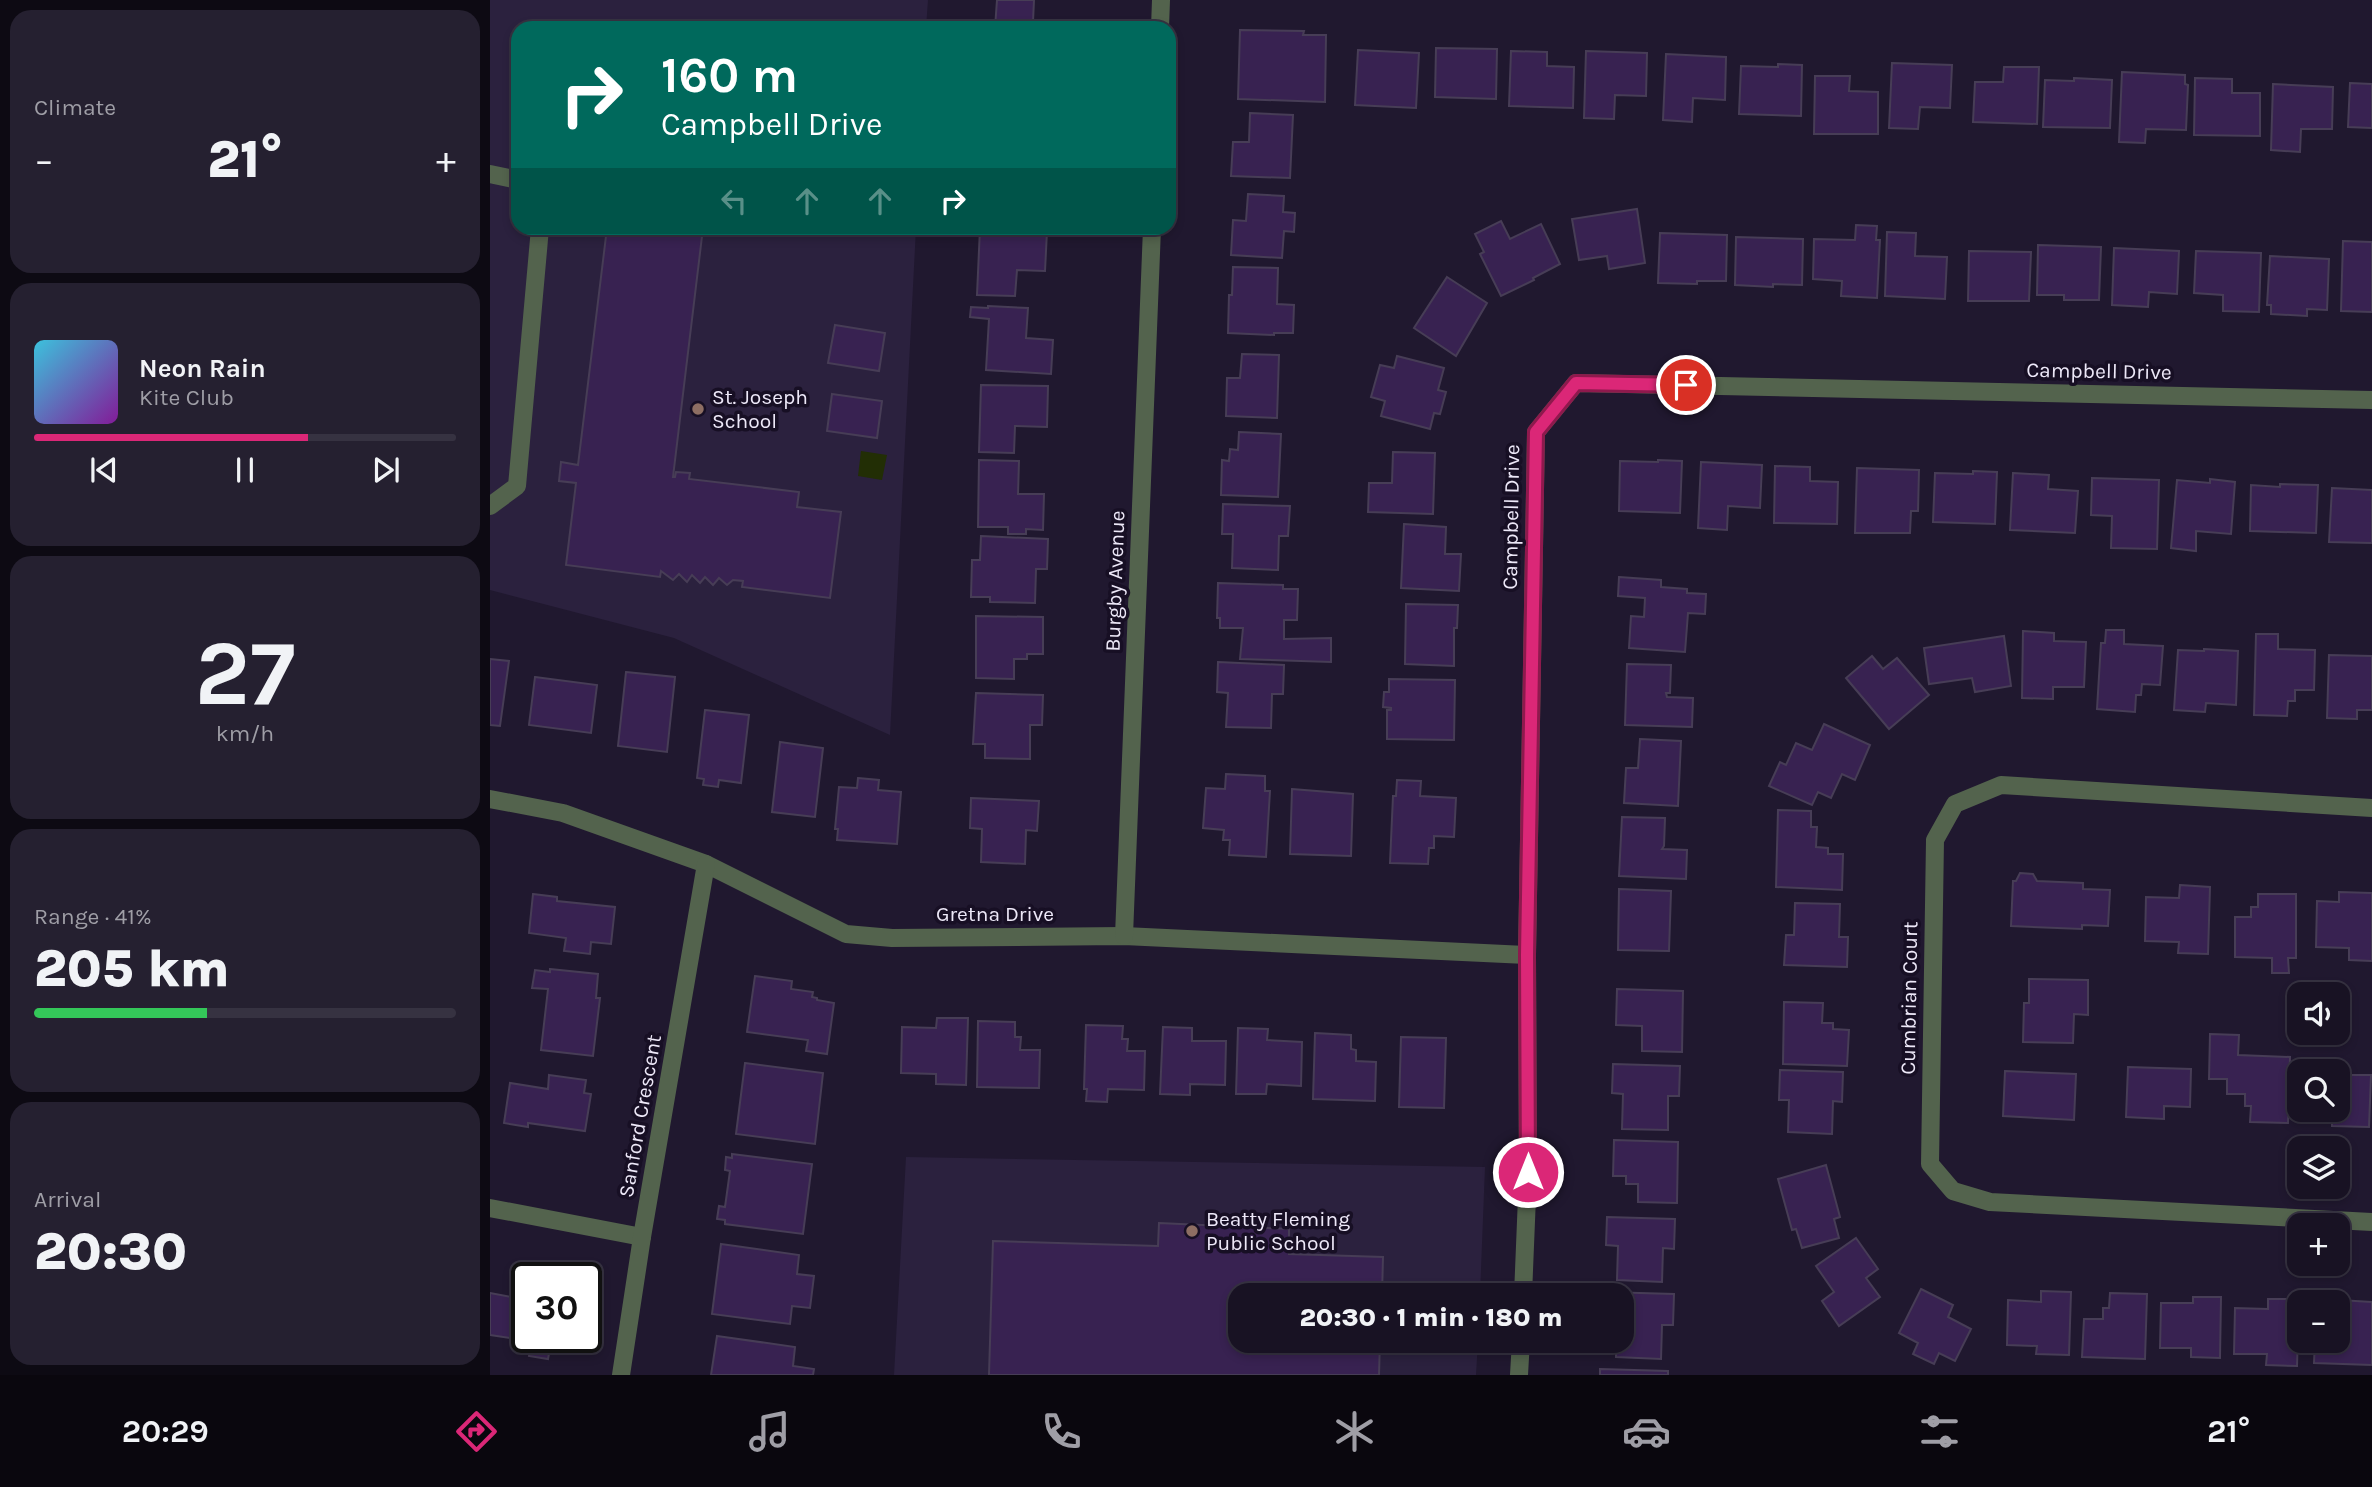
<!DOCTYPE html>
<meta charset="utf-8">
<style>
body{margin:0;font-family:Karla,sans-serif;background:#252030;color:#f1f3f6;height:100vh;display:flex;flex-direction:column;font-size:26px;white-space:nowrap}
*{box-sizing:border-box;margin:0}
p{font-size:23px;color:#9f9ea6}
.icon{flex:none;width:38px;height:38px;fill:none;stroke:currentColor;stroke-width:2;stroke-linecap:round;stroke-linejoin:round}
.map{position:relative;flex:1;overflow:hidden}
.side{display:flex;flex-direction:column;gap:10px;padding:10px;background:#0d0a13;width:490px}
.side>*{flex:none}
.top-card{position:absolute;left:21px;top:21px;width:665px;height:214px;border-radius:21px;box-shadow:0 4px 10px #0003,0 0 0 2px #363241;background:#00695c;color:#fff;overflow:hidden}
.tools{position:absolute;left:1797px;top:982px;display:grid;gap:14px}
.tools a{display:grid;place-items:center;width:63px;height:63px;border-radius:14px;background:#181223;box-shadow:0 4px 10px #0003,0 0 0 2px #363241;font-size:35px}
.speed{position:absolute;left:21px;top:1262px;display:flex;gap:14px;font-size:35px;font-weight:700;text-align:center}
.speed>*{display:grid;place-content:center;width:91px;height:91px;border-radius:50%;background:#181223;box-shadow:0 4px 10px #0003,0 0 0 2px #363241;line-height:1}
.speed .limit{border:4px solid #111;border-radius:10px;background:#fff;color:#111}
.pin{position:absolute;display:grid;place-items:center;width:60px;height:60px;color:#fff;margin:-30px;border:4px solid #fff;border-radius:50%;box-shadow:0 2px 7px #0007}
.me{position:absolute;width:77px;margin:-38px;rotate:0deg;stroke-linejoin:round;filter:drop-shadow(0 0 5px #0008)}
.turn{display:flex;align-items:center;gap:24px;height:147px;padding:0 35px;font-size:32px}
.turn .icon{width:91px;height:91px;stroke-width:2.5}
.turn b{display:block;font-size:49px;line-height:60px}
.lanes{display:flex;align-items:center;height:66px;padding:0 35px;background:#0003;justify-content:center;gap:35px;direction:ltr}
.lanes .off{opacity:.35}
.big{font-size:52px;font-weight:800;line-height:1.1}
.side .tile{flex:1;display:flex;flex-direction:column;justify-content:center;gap:10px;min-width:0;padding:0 24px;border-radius:21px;background:#252030}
.side .dial{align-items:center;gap:0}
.dial b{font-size:91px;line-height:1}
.song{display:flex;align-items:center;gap:21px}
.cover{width:84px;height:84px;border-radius:10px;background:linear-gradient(135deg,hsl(190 70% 55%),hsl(290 70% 35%))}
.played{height:7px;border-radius:4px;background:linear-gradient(90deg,#db2777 65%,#363241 65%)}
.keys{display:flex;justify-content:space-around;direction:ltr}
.heat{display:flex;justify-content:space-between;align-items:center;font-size:38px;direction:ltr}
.charge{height:10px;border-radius:5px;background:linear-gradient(90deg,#34c759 41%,#363241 0)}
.trip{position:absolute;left:738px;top:1283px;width:406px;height:70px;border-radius:21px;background:#181223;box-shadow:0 4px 10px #0003,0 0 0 2px #363241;font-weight:800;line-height:70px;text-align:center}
.dock{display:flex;height:112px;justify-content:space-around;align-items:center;background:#0a070e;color:#9f9ea6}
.dock .icon{width:49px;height:49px}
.dock .selected{color:#db2777}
.dock b{font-size:32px;color:#f1f3f6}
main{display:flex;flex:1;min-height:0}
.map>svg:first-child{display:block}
.built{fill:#2b213e}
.green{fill:#222e05}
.building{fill:#382251;stroke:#473d56;stroke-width:2}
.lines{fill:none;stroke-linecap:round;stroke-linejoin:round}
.service{stroke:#53634d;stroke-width:18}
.minor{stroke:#53634d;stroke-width:18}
.route-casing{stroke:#8e194d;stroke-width:18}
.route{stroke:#db2777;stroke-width:12}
.education-dot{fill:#8d6e63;stroke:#170f24;stroke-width:2.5}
.labels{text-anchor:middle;stroke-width:7;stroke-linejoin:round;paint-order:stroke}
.street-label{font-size:21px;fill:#ede8f8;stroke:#170f24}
.poi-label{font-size:21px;fill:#ede8f8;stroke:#170f24;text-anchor:start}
</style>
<main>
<section class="side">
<div class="tile"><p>Climate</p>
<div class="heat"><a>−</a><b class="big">21°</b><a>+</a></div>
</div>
<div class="tile">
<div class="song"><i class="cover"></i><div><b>Neon Rain</b><p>Kite Club</p></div></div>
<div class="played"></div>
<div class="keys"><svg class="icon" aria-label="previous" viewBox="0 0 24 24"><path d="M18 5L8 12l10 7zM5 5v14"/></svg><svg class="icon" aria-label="pause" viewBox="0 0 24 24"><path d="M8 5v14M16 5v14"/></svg><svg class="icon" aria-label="next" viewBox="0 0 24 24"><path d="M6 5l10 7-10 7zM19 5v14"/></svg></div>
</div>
<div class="tile dial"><b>27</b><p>km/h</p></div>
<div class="tile"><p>Range · 41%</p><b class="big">205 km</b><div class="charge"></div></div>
<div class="tile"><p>Arrival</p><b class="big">20:30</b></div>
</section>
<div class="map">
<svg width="1882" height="1375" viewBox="0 0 1882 1375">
<rect width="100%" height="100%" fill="#20182f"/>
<!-- built -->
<g class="built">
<path d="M0,0h438l-2,28h-408v200h398l-26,507 -216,-97 -184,-48z"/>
<path d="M416,1157l579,10 -5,128h-239v45l237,1 -2,34h-582z"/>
</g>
<!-- green -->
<path class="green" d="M371,451l26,4 -5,25 -24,-4z"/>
<!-- building -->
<g class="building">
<path d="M507,0h37l-1,22 30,1v5h-68z"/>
<path d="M750,30l64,1 -1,4h23l-1,67 -87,-3z"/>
<path d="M946,48l61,1 -1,50 -61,-2z"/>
<path d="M868,50l61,3 -3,55 -61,-3z"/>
<path d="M1021,51l36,1v14l27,1 -1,41 -64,-2z"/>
<path d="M1096,51l61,2 -1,43 -31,-1 -1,24 -30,-1z"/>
<path d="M1176,54l60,3 -1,43 -32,-2 -1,24 -29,-2z"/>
<path d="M1402,63l60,2 -2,43 -30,-1 -2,22 -29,-1z"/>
<path d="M1288,64l24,1 -1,51 -62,-2 2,-48 37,1z"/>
<path d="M1514,67h35l-2,57 -64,-2 2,-40h28z"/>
<path d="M1632,72l63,3v9l3,1 -2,45 -40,-1 -1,14 -26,-1z"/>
<path d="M1325,76h35l-1,15 29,1v42h-64z"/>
<path d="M1584,78l38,2 -2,48 -67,-1 2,-47 29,1z"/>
<path d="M1705,78l37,1v14h28v43l-66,-1z"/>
<path d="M1860,83l22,1v44l-24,-1z"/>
<path d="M1783,84l60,3 -1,42h-31l-1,23 -29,-2z"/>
<path d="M760,113l43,2 -3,63 -59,-2 2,-34h16z"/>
<path d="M758,194l36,2 -1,16 12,1 -1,19 -10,-1 -2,27 -51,-3 2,-35 13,1z"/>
<path d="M1147,209l8,54 -36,6 -2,-13 -28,4 -7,-41z"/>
<path d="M1011,221l9,18 31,-15 19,40 -27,14 1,2 -33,16 -21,-42 4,-2 -9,-18z"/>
<path d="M1366,225l21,1 -1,14h4l-3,58 -36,-2 1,-15 -29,-2 1,-40 41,1z"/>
<path d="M117,228h96l-30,249h2l1,-5 14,1 -1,6 110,13 -2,15 44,5 -11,86 -88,-11 1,-6 -10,-1 -6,5 -8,-7 -6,7 -8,-8 -5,6 -8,-8 -5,7 -8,-8 -6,6 -12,-9 -1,6 -94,-12 10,-82 -17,-2 2,-19 17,3z"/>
<path d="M490,228l67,3 -2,40 -28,-1 -2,26 -38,-1z"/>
<path d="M1397,232l29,1 -1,23 32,1 -2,42 -60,-3z"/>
<path d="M1170,233l67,2 -1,46h-29v3l-39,-1z"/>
<path d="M1246,237l67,2 -1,46 -29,-1v3l-38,-2z"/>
<path d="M1853,241l29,1v70l-31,-1z"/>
<path d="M1548,245l63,2 -2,53h-35v-5h-27z"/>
<path d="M1624,248l65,3 -2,43 -28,-2 -1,15 -36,-2z"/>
<path d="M1479,251l62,1 -2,49h-61z"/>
<path d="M1706,251l65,2 -2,59 -36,-1v-16l-29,-2z"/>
<path d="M1780,256l59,3 -2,51 -20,-1v7l-36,-2v-9h-4z"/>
<path d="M743,267l45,1 -1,36 17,1 -1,28h-19v2l-46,-2 1,-38h3z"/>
<path d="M957,277l40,26 -31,53 -42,-28z"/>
<path d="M498,306l40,2 -2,30 27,2 -2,34 -65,-4 3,-51 -19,-2 1,-10 17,1z"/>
<path d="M345,325l50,8 -6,38 -51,-8z"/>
<path d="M752,354l37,1 -2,63 -51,-2 1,-38h13z"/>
<path d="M907,356l47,12 -6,22 8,2 -6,22 -6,-1 -4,16 -49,-13 4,-15 -14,-4 9,-32 14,3z"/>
<path d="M491,385l67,1 -1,41 -32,-1 -1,27 -35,-1z"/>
<path d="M342,394l50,7 -5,37 -50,-7z"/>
<path d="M749,432l42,2 -3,63 -57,-2 1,-35 7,1 1,-12 8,1z"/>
<path d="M903,452l42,1 -2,61 -65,-2 1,-29h23z"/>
<path d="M489,460l40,1 -1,33h26l-1,36 -17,-1v5h-18v-7h-30z"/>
<path d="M1168,460l24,1 -2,52 -61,-2 1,-50 38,1z"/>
<path d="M1211,462l61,3 -2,43 -32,-2 -1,24 -29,-2z"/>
<path d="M1285,466l35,1v14l28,1 -1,42 -63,-1z"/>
<path d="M1367,468l62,2 -1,41h-7l-1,22h-55z"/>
<path d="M1483,471l24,1 -2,52 -62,-2 2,-49 38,1z"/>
<path d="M1523,473l36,2 -1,14 30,2 -3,42 -65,-3z"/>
<path d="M1602,478l67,2 -2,69 -46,-1 1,-32 -21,-1z"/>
<path d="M1720,479l25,3 -4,52 -35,-3v20l-25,-3 6,-68 33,3z"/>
<path d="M1790,484l38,1 -2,48 -66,-2 1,-46 29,2z"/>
<path d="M1842,488l40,2v53l-43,-1z"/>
<path d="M733,504l67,2 -2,30h-9l-1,34 -46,-2 1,-34h-11z"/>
<path d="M914,524l42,3 -1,27h16l-2,37 -58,-3z"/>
<path d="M491,536l67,3 -1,30h-11l-1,34 -45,-1v-5h-19l1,-37h8z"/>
<path d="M1129,577l42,3v7l26,2v4l19,1 -1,20 -17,-1 -3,39 -56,-4 2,-32 13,1 1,-19 -27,-2z"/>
<path d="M728,583l65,2v4h15l-1,31h-13v19l47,-1v24l-91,-3 3,-31h-23v-10h-3z"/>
<path d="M916,604l52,1 -1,23h-3v38l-49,-2z"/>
<path d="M486,616l67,1v37h-16v5h-13v20l-38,-1z"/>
<path d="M1616,630h18v14l39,2 -3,39 -18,-1 -1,11h-5l-1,17 -38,-3 4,-66h4z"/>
<path d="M1533,631l31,2v8l32,1 -2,45h-31v12l-31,-1z"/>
<path d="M1766,634h22v15l37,1 -1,40h-19v11h-7l-1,15 -33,-1z"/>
<path d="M1514,636l7,50 -36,6 -3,-14 -43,6 -5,-36z"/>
<path d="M1714,649l34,2 -2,54 -30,-2 -1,9 -31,-2 4,-60 26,1z"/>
<path d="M1839,655l43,1v54h-15v9l-30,-1z"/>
<path d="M1382,656l11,13 14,-11 32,37 -40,34 -43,-51z"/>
<path d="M0,659l19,2 -9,65 -10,-1z"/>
<path d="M728,662l66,3 -1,29h-11l-1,34 -45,-1 2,-34 -11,-1z"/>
<path d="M1137,664l44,1 -1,28h-4l1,4 26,1 -1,29 -67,-2z"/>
<path d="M136,672l49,5 -8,75 -49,-6z"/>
<path d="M45,677l62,8 -6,48 -62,-8z"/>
<path d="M899,679l66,1 -1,60 -67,-1v-29h4v-2l-8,-1 1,-15h5z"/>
<path d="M486,693l67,2 -1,30h-12v34l-45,-1v-14h-12z"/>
<path d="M215,710l44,5 -8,68 -22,-3 -1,7 -15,-2 1,-6 -7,-1z"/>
<path d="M1334,724l46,21 -15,35 -13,-6 -11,24 -13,-6 -6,13 -43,-19 11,-24 6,3 10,-22 16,7z"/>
<path d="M1150,739l41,2 -3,65 -54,-3 2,-35h12z"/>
<path d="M290,742l43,6 -8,69 -43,-5z"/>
<path d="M736,774l39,2v15h5l-4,66 -37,-2 1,-15h-7l1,-10 -21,-2 3,-40 19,1z"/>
<path d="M368,778l21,2 -1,10 23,2 -4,52 -60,-4 1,-11h-3l4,-42 18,1z"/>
<path d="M907,780l24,1 -1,15 36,2 -2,39 -20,-1v12h-5l-1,16 -38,-1 3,-67h3z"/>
<path d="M802,789l61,5 -2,62 -61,-2z"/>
<path d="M481,798l68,3 -2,30 -11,-1 -1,34 -44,-2 1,-33 -12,-1z"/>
<path d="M1288,810l33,1v16h6l-1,20 12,1v6h15l-1,36 -66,-3z"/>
<path d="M1132,817l43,1 -1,28 -2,3 25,1 -1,29 -67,-3z"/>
<path d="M1530,873l13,1 4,7 46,2v6l27,1 -2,36 -26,-1v4l-71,-3 2,-45h3z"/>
<path d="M1690,885l30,2 -2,67 -30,-1 1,-11 -34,-1 1,-44 33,1z"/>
<path d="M1129,889l52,2 -2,60 -51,-1z"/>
<path d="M1849,892l33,1v68l-23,-1v-12l-33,-1 1,-46 22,1z"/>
<path d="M43,894l24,3v4l58,6 -4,37 -20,-2 -1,12 -26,-3 2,-13 -37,-5z"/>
<path d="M1768,894h38v64h-8l1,15h-17v-15l-37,-1v-40h16v-10h7z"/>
<path d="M1305,903l45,1 -1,33h9l-1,30 -63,-2 2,-30h8z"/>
<path d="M60,969l48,5 -2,24h4l-7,58 -52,-6 7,-61 -16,-1 3,-18 15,2z"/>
<path d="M265,976l37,5 -1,8 22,3 -1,5 5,1v2l17,3 -7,51 -21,-3 2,-11 -61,-8z"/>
<path d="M1539,979l59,1v35l-14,-1 -1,29 -50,-1 1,-39h5z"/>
<path d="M1127,989l66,2 -1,61 -40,-1v-25l-26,-1z"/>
<path d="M1294,1002l39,1 -1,20h11v6l16,1 -2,36 -64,-2z"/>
<path d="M447,1018h31l-2,67 -30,-1v-10l-35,-1 1,-46 34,1z"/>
<path d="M488,1021l37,1v15h6l-1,13h20l-1,38 -62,-1z"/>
<path d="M596,1025l37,1 -1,13h6l-1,12h18l-1,39 -36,-1 -1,13 -21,-1 1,-12h-3z"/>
<path d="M673,1027l29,1v13h34l-1,44 -35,-1v11l-30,-1z"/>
<path d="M748,1028l30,1 -1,11 35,2 -1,44 -34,-2 -1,10h-30z"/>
<path d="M825,1033l36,2v14l5,1v11l20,1 -1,39 -62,-2z"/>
<path d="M1720,1034l29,1 -1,20 52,2 -2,66 -38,-1 1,-16h-6v-12h-18v-15h-18z"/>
<path d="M911,1037l45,1 -2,70 -45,-1z"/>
<path d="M255,1063l78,10 -8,71 -79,-10z"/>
<path d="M1123,1064l67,2 -1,30h-11v34l-46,-1 1,-35 -11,-1z"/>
<path d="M1638,1067l63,2 -1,38 -26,-1v13l-38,-2z"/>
<path d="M1290,1070l63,2 -1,30 -9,-1 -1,33 -44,-2 1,-32h-10z"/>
<path d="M1515,1071l71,3 -2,46 -71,-4z"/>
<path d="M59,1075l37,5 -2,13 7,1 -6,37 -57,-8v4l-24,-4 6,-40 38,6z"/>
<path d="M1848,1075h33l-2,52 -37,-1v-14l-26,-1 32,-1z"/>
<path d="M1124,1140l64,2 -1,61 -39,-1v-18h-12v-8h-13z"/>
<path d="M242,1154l80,10 -9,70 -78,-10v-4l-8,-1 2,-13 6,1 5,-36 -5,-1 1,-13 6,1z"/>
<path d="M1336,1165l14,52 -6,2 5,19 -37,10 -6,-19 -4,1 -14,-51z"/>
<path d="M1117,1217l68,2 -1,30 -11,-1 -1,34 -45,-2 1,-34 -12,-1z"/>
<path d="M669,1223l130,6v25l94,3 -1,38h-141v45h139l-1,35h-390l4,-134 165,5z"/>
<path d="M1366,1238l22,31 -12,9 14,19 -41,29 -17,-25 12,-9 -18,-26z"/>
<path d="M231,1244l78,11 -2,19 17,2 -4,32 -18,-2 -2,18 -78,-10z"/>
<path d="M1431,1289l32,16 -5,12 23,12 -16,32 -16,-8 -5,11 -21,-10 5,-11 -19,-10z"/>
<path d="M1551,1291l30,1 -2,63 -33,-1 1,-8 -30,-1 1,-45 33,2z"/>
<path d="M1115,1292l69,2 -1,31h-11l-1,34 -45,-2v-17h6v-45h-17z"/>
<path d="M0,1293l37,7v37h33l-1,7 -8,-1 -3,16 -19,-3 2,-15 -41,-6z"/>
<path d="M1620,1293l37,1 -2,65 -63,-2 2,-38h19v-11h6z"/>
<path d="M1703,1297h28l-1,61 -29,-1v-9h-31l1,-45h32z"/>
<path d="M1778,1299h31l-2,67 -31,-1 1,-11h-33l1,-46 33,1z"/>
<path d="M1849,1300l33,2v63l-58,-2 1,-23h23z"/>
<path d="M227,1336l78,11 -2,19 21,3 -1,6h-102z"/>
<path d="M1110,1369l68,2v4h-68z"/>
</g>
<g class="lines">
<!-- service -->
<g class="service">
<path d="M0,174l28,6"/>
<path d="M0,506l27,-20 23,-258"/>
</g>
<!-- minor -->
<g class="minor">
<path d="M670,28l1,-28"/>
<path d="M0,799l73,14 143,51 140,70 46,4 232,-2 403,19"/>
<path d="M1882,808l-371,-23 -46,19 -20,36 -5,324 23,27 37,11 382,20"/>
<path d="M634,936l28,-708"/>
<path d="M0,1208l152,29"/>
<path d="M1033,1295l5,-123 -1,-217 9,-523 40,-49 796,17"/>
<path d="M131,1375l21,-138 64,-373"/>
<path d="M1029,1375l2,-35"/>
</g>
</g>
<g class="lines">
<defs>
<path id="route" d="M1038,1172l-1,-217 9,-523 40,-49 110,2"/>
</defs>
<!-- route casing -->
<use href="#route" class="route-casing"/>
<!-- route -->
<use href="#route" class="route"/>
</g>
<!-- markers -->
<g class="education-dot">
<circle cx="208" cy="409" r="7"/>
<circle cx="702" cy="1231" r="7"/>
</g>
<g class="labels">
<!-- street labels -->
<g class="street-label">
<text transform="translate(1609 371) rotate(1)" y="7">Campbell Drive</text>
<text transform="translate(1021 517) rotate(-89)" y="7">Campbell Drive</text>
<text transform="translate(625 581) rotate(-88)" y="7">Burgby Avenue</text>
<text x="505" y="921">Gretna Drive</text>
<text transform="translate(1419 998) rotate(-89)" y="7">Cumbrian Court</text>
<text transform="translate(150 1116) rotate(-80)" y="7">Sanford Crescent</text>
</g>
<!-- poi labels -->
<g class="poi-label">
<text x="222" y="404">St. Joseph<tspan x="222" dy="24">School</tspan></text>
<text x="716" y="1226">Beatty Fleming<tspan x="716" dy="24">Public School</tspan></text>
</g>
</g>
</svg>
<div class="tools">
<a><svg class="icon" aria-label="sound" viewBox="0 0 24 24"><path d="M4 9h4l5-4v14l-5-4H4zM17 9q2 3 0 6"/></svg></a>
<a><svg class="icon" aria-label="search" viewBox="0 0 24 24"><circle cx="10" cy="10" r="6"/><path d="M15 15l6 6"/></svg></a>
<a><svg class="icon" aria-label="layers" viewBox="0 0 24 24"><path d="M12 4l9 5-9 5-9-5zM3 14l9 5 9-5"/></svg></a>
<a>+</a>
<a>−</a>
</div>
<div class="speed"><div class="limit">30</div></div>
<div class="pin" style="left:1196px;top:385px;background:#d93025"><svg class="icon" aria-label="arrive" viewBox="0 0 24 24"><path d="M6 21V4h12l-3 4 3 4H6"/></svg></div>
<svg class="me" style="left:1038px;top:1172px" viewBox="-20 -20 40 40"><circle r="17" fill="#db2777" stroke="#fff" stroke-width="3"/><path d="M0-11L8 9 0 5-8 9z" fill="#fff"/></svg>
<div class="trip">20:30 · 1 min · 180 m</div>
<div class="top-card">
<div class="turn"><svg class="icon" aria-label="right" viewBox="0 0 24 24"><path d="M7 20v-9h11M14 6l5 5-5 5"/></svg><div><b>160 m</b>Campbell Drive</div></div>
<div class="lanes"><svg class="icon off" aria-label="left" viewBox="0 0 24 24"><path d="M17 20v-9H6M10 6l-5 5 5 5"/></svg><svg class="icon off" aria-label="ahead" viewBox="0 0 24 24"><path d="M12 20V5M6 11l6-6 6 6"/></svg><svg class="icon off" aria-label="ahead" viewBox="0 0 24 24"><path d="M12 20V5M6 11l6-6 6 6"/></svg><svg class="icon" aria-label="right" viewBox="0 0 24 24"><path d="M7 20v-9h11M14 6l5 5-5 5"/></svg></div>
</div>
</div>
</main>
<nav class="dock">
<b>20:29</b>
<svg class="icon selected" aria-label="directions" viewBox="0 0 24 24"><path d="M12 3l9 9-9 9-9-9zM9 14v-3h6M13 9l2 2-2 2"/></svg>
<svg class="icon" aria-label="music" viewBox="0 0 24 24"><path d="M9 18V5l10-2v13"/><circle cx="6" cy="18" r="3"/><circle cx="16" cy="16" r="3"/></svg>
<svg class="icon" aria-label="phone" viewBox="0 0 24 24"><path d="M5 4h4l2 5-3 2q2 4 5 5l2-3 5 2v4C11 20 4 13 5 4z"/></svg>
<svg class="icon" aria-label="climate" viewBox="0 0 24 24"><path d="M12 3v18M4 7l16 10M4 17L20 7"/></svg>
<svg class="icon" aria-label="car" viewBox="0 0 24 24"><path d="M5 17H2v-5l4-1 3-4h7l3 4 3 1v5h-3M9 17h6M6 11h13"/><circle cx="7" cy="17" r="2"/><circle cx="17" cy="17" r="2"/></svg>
<svg class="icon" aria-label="filters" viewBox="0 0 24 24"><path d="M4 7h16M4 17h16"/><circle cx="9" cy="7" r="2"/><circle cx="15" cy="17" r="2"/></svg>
<b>21°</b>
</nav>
